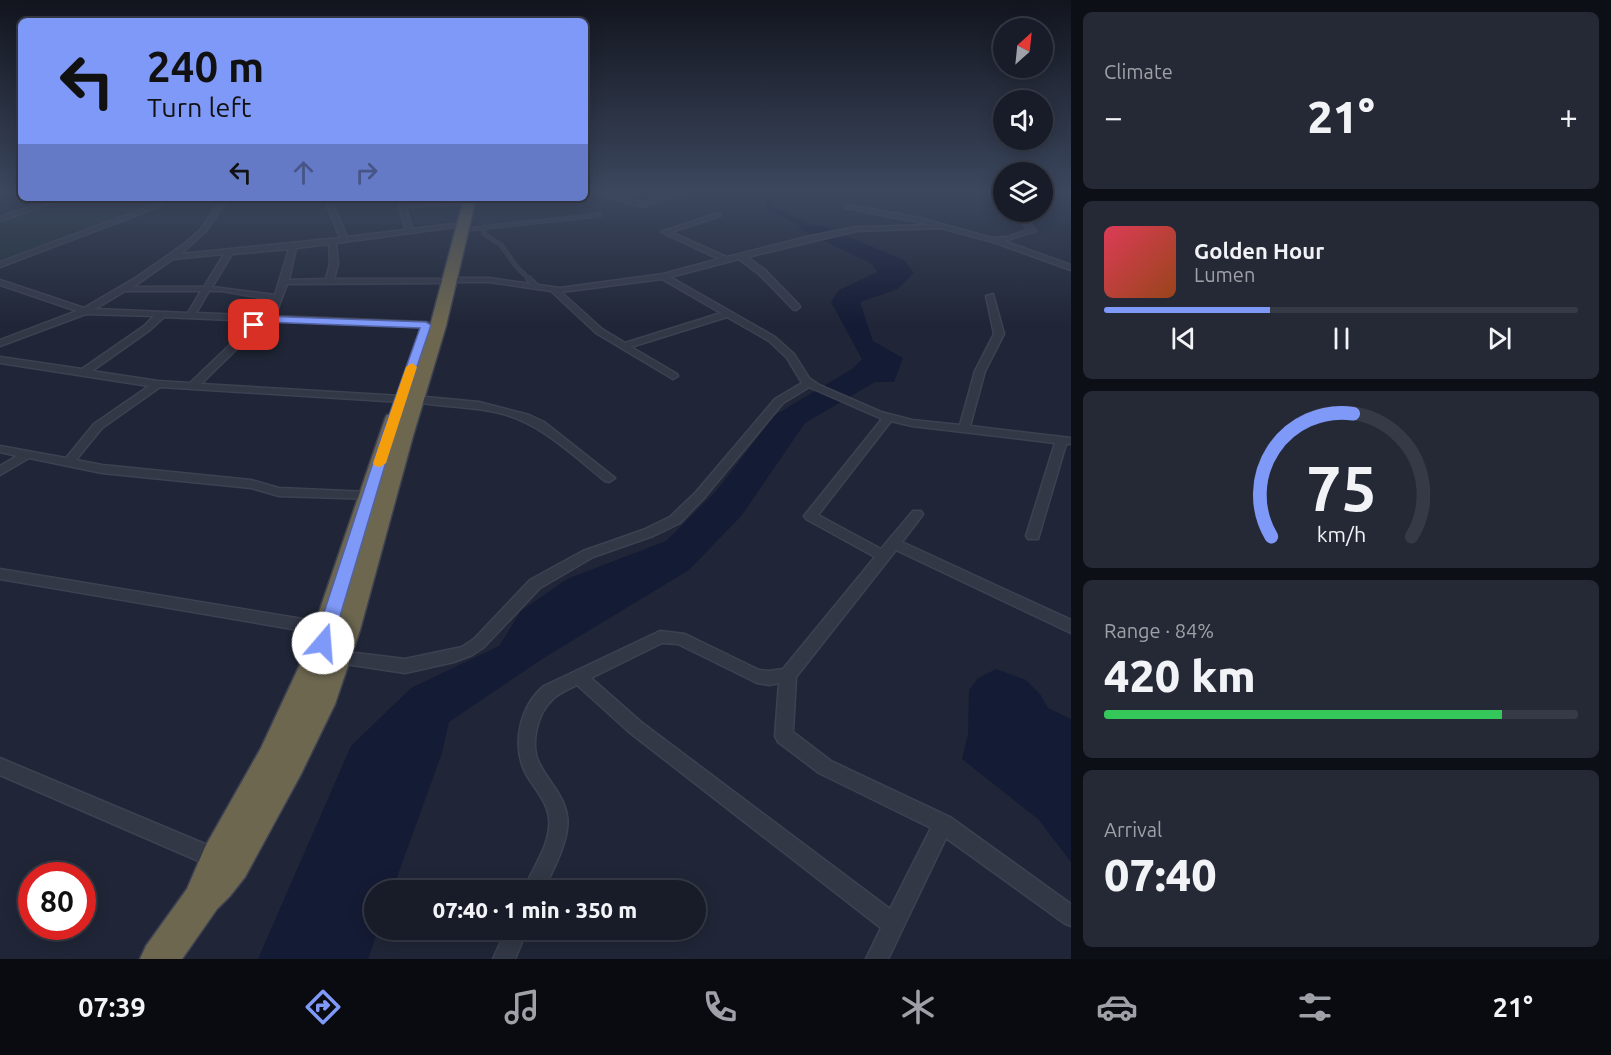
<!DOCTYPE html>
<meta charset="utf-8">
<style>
body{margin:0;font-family:Ubuntu,sans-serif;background:#252935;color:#f1f3f6;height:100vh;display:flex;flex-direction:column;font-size:22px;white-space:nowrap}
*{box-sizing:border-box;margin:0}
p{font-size:20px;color:#9fa1a8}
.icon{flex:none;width:33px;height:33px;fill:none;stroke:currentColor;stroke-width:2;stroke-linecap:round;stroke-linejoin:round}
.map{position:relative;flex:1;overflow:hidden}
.panel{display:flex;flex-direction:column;gap:12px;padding:12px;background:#0d0f17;width:540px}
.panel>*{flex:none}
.guide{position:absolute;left:18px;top:18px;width:570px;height:183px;border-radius:9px;box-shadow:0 3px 15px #0003,0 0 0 2px #363a46;background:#7f99f8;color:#111;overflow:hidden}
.needle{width:39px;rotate:27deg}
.controls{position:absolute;left:993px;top:18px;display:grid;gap:12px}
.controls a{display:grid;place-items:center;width:60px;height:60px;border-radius:50%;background:#181c29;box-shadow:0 3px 15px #0003,0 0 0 2px #363a46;font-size:30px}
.speed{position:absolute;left:18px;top:862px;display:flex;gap:12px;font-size:30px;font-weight:700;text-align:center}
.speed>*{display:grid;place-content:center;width:78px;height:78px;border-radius:50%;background:#181c29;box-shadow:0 3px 15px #0003,0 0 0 2px #363a46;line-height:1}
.speed .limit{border:9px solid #d22;background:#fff;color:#111}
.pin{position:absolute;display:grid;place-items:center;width:51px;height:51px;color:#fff;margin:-26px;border-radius:12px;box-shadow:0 3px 9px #0006}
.me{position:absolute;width:66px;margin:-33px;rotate:18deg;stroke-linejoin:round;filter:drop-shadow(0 0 4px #0008)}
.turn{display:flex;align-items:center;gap:21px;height:126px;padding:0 30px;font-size:27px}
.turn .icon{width:78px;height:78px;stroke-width:2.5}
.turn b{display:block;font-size:42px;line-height:51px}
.lanes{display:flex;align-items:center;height:57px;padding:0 30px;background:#0003;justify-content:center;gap:30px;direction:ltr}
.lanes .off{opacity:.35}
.big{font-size:45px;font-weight:800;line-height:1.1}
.panel .widget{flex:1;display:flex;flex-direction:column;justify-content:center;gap:9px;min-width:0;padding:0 21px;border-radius:9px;background:#252935}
.panel .dial{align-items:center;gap:0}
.dial svg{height:156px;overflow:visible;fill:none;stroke:#363a46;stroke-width:7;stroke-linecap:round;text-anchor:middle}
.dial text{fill:#f1f3f6;stroke:none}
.song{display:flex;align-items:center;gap:18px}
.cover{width:72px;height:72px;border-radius:9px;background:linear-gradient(135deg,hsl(350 70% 55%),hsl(20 70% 35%))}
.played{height:6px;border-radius:3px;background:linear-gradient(90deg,#7f99f8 35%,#363a46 35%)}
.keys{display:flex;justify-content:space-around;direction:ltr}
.heat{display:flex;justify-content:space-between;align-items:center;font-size:33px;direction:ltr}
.charge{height:9px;border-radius:4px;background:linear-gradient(90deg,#34c759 84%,#363a46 0)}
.trip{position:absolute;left:364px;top:880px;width:342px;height:60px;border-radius:30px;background:#181c29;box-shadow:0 3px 15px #0003,0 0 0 2px #363a46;font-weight:800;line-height:60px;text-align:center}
.menu{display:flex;height:96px;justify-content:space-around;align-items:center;background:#0a0b10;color:#9fa1a8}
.menu .icon{width:42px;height:42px}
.menu .active{color:#7f99f8}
.menu b{font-size:27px;color:#f1f3f6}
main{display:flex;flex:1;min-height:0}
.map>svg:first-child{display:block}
.green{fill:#223238}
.water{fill:#141b34}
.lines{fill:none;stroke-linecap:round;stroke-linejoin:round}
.canal{fill:#141b34;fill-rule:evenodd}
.lane-far1-casing{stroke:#3d4151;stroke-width:5}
.lane-casing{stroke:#3d4151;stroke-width:7}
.street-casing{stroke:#3d4151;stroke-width:3}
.highway-casing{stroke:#3e4252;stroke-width:3}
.lane-far1{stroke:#333847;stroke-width:4}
.lane{stroke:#333847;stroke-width:4.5}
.street{fill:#333847;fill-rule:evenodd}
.highway{fill:#6d6750;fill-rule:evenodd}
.route{fill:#7f99f8;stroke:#5363a1;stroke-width:1.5}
.slow{fill:#f59e0b}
</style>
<main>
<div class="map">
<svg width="1071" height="959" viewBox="0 0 1071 959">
<rect width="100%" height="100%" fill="#202637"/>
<!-- green -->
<path class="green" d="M66,198h97l-67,29 -96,35v-41z"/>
<!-- water -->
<g class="water">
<path d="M821,225l83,35 10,13 -16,16 -38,13 13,39 30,17 -9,24h-19l-70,41 -63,92 -53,55 -147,89 -93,63 -7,31 -50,138h-17v39h3l-10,29h-110l93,-213 60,-58 88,-42 22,-35 46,-32 99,-38 51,-51 58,-75 77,-46 10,-10 -31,-57 8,-12 38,-18 -5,-8 -77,-37z"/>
<path d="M996,669l30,11 14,14 8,14 23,11v143l-33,-43 -76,-60 6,-25 1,-44 9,-12z"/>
</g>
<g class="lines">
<!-- canal -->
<path class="canal" d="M767,191h8l-2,15 54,26v4h-6l-55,-27z"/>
<defs>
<g id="lane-far1">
<path d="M484,227v7l17,11 15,21 14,14"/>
<path d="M462,230l138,-15"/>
</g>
<path id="lane" d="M529,279l8,8"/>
<g id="street">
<path d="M587,191h10l46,12 37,-12h9l-46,16z"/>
<path d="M1042,191h29v4l-29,-2z"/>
<path d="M56,198h9l-65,23v-4z"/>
<path d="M166,198h8l-24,12 -150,57v-5l146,-54z"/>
<path d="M222,198h65l-3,2 -58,2 -20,29 -25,23 159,-16 -16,-40h6l17,39 58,-7 -7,-32h6l1,5 57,-2v2l-2,1 -54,3 6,22 41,-5 2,1v2l-119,16 2,21 -4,15h105l4,2 -1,2 -155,1 -12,32 151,6 3,1v4l-164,-6 -64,63 200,12 5,3 -5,3 -241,-15 -58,41 -26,32 26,5 149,15 28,8 90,4 4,1 2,3 -2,3 -94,-3 -28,-8 -149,-15 -73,-15 -29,17v-9l17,-10 -17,-4v-6l66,12 28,-34 55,-38 -149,-23v-6l82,12 62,-43 10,-10 -68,-2 -86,32v-6l77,-29 -77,-26v-5l84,28 53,-31 47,-33 17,-15zM329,244l1,20 -4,15 -37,1 7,-32zM289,249l-14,46 -63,-8 20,-33zM224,254l-20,33h-71l40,-28zM125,291h76l-13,22 -93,-4zM209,291h13l51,9 -7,16 -70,-3zM164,317l91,4 -65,62 -32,-2 -66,-10 58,-41z"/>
<path d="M848,205l72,13 72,20 15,-1 21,-7 -13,-18h6l15,19 -32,10 67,24v5l-78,-28 -52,-14 -85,3 -109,26 18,13 34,35 1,2 -4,3 -3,-1 -34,-35 -20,-15 -69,18 105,60 19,17 15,24 10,7 62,27 31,8 48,5 15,-54 19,-37 -8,-38 7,-2 11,40 -19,37 -15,55 101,12v6h-5l-28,95h-10l-2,-3 29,-93 -143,-17 -21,-5 -73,94 63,34 32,-38h8l2,3 -2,3 -19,25 169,78v13l-175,-83 -100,127 -3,55 38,29 119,56 121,87v22l-7,-3 -118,-85 -58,121h-22l15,-31 -252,-196 -52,-47c-8,4 -18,8 -24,14 -16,14 -23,45 -14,64 9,18 25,32 28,53 4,22 -15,56 -24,75h-20c9,-22 29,-48 26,-73 -2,-17 -15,-30 -23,-44 -15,-29 -6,-68 18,-88l116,-55 25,3 74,36 10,1 14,-2 92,-112 -69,-38 -2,-3 78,-97 -73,-32 -26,16 -79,95 -24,25 -27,13 -60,21 -53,31 -56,59 -12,8 -18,7 -49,11 -66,-10 -5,-1 -3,-5 3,-5 5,-1 66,8 57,-12 12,-8 56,-59 53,-29 60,-21 27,-13 26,-25 79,-93 27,-16 -15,-25 -18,-17 -42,-24 -96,30 46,27 1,2 -5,3 -77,-46 -45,-42 -62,-9h-39l-4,-2 4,-2h39l71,10 103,-14 56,-15 -58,-27 57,-19 2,1v2l-49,16 56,25 84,-21 45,-9 75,-2 -85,-17v-2zM662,279l59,34 -96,30 -23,-14 -41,-37zM662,643l16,1 79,39 12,2 10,-2 -4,53 3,6 41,31 112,55 -41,81 -249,-187 -50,-44z"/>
<path d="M415,396l64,6 50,13 15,7 71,56 -6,4 -4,-1c-34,-27 -66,-60 -110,-69 -28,-6 -56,-5 -84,-11l-1,-2z"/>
<path d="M0,569l327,54 5,2 2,4 -2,4 -5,2 -327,-56z"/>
<path d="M0,758l224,94 3,7 -3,7 -7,3 -217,-94z"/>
<path d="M506,930h21l-12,29h-22z"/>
</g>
<path id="highway" d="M464,198h12l-30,128 -33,110 -53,194 -25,74 -34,70 -56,103 -15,19 -13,13 -35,50h-42l6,-13 41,-57 18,-42 56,-99 43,-92 81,-237 2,-4h13l30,-89z"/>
</defs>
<!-- lane-far1 casing -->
<use href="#lane-far1" class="lane-far1-casing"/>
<!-- lane casing -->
<use href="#lane" class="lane-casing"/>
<!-- street casing -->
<use href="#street" class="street-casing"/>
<!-- highway casing -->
<use href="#highway" class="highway-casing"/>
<!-- lane-far1 -->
<use href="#lane-far1" class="lane-far1"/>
<!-- lane -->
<use href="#lane" class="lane"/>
<!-- street -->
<use href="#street" class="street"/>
<!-- highway -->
<use href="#highway" class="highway"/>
</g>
<!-- sky -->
<linearGradient id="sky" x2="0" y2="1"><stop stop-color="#12151e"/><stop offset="0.59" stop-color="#3c475e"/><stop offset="1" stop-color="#3c475e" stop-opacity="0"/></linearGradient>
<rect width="1071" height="325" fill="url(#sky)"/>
<!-- route -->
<path class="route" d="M262,316l164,6 5,3 -37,110 -62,208 -3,5 -6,2 -6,-2 -3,-5 68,-208 38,-107 -156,-6 -6,5h-8v-4z"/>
<!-- slow -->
<path class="slow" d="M412,363l5,4 -31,96 -6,4 -5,-1 -2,-3 33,-96z"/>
</svg>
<div class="controls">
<a><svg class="needle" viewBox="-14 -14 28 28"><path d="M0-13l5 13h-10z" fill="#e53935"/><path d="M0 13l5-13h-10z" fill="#9fa1a8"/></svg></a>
<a><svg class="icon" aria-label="sound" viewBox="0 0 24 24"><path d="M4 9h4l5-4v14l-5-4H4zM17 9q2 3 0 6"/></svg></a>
<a><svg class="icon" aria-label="layers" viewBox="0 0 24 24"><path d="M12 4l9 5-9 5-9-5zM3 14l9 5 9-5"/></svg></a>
</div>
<div class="speed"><div class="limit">80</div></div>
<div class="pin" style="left:254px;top:325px;background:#d93025"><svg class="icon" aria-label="arrive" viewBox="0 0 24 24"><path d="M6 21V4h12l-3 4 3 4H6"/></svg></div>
<svg class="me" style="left:323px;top:643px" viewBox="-20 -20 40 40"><circle r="19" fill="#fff"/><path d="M0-13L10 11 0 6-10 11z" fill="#7f99f8"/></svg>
<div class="trip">07:40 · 1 min · 350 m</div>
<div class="guide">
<div class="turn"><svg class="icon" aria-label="left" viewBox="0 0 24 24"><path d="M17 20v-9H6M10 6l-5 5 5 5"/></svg><div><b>240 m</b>Turn left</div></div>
<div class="lanes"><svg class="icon" aria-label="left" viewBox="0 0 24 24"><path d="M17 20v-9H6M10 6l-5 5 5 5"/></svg><svg class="icon off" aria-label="ahead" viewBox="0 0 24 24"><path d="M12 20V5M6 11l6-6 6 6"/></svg><svg class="icon off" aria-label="right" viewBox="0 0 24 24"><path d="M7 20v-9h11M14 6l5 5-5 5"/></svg></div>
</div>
</div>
<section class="panel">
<div class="widget"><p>Climate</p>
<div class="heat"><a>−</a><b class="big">21°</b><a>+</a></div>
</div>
<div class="widget">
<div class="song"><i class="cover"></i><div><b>Golden Hour</b><p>Lumen</p></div></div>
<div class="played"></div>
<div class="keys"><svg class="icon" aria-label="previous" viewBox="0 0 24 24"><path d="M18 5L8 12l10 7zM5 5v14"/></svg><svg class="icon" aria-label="pause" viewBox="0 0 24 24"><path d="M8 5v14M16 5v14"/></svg><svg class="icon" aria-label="next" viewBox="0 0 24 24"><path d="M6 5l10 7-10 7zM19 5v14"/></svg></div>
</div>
<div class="widget dial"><svg viewBox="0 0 100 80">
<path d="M14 69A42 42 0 1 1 86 69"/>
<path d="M14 69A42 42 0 0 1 56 6" stroke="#7f99f8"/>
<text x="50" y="56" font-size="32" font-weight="700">75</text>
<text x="50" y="72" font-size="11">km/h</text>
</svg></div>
<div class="widget"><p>Range · 84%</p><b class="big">420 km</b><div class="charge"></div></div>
<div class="widget"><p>Arrival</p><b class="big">07:40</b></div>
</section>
</main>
<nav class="menu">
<b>07:39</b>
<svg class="icon active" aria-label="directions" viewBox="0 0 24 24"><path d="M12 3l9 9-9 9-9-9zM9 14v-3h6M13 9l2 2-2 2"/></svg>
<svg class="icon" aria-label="music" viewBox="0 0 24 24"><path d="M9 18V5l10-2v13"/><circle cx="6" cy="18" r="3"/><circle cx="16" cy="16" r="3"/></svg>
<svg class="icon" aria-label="phone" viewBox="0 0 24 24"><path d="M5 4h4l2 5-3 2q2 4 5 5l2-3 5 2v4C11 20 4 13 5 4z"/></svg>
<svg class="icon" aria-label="climate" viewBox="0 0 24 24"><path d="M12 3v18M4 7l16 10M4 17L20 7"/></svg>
<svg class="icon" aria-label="car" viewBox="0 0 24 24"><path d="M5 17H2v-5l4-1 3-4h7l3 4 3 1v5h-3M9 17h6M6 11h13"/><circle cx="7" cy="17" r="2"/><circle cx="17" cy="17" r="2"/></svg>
<svg class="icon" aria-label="filters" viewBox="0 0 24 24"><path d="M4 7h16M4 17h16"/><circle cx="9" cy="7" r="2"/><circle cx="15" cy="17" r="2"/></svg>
<b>21°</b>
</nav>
